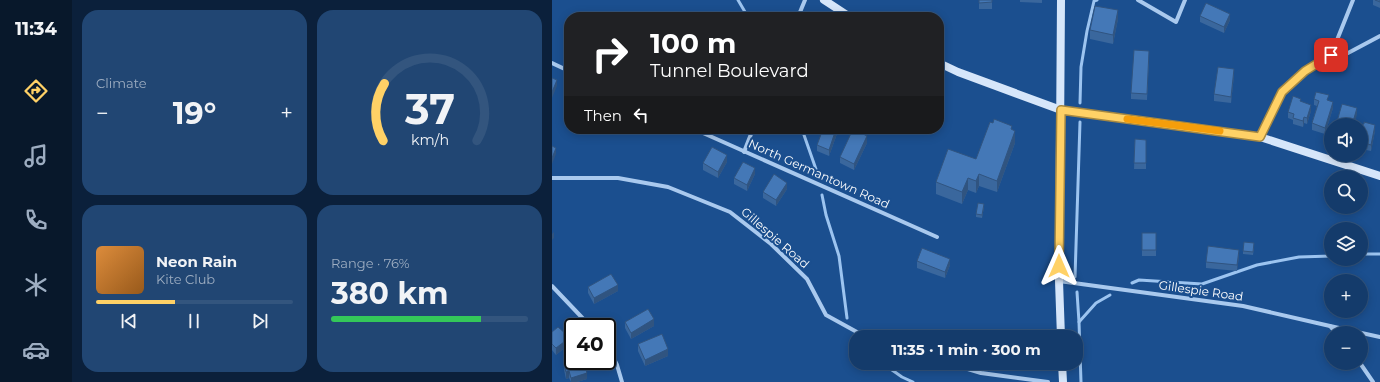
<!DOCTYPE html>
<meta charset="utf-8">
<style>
body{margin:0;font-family:Montserrat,sans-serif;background:#214673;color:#f1f3f6;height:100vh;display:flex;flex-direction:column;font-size:15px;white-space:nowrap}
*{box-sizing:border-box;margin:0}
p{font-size:13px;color:#9dadc1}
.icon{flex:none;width:22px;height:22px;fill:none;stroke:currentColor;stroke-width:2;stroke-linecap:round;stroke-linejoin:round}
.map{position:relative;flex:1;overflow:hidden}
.panel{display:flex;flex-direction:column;gap:10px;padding:10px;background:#0b203b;width:480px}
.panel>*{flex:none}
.banner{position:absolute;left:12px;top:12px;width:380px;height:122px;border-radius:16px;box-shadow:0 2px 10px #0003,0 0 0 1px #33557e;background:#202124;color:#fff;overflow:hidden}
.tools{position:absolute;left:772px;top:118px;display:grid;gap:8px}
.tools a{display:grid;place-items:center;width:44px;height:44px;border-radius:50%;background:#143b6b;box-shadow:0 2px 10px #0003,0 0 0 1px #33557e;font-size:20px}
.speed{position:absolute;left:12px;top:318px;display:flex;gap:8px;font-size:20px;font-weight:700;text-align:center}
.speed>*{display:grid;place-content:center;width:52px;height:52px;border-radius:50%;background:#143b6b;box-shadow:0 2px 10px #0003,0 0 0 1px #33557e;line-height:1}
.speed .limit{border:2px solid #111;border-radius:6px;background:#fff;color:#111}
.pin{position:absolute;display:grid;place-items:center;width:34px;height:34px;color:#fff;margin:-17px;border-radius:8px;box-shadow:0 2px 6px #0006}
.me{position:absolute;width:44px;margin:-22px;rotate:0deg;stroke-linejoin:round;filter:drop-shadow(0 0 3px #0008)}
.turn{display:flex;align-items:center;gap:14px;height:84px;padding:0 20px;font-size:18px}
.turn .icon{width:52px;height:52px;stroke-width:2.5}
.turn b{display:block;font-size:28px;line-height:34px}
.then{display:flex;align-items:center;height:38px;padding:0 20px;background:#0003;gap:8px;font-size:15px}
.big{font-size:30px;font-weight:700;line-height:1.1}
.panel .widget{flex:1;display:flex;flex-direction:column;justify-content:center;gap:6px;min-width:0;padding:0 14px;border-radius:16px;background:#214673}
.panel .dial{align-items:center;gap:0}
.dial svg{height:104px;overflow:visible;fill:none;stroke:#33557e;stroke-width:7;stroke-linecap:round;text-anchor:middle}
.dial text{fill:#f1f3f6;stroke:none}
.song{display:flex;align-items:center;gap:12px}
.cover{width:48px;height:48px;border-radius:6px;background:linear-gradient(135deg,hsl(30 70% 55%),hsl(30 70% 35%))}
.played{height:4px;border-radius:2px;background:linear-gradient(90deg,#ffd166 40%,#33557e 40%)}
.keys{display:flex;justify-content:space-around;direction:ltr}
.heat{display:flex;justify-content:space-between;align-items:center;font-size:22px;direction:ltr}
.charge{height:6px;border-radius:3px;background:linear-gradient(90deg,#34c759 76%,#33557e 0)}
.panel .tiles{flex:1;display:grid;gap:10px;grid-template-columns:repeat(2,1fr)}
.trip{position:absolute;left:297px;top:330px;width:234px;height:40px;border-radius:16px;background:#143b6b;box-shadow:0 2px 10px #0003,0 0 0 1px #33557e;font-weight:700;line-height:40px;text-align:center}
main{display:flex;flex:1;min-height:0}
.menu{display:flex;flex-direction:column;width:72px;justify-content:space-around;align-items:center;background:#08182b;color:#9dadc1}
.menu .icon{width:28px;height:28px}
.menu .current{color:#ffd166}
.menu b{font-size:18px;color:#f1f3f6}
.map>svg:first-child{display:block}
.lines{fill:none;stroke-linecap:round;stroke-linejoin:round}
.stream{stroke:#9cc4f0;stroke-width:3}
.street{stroke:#a9c9ee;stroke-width:4}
.secondary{stroke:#d6e6fa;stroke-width:8}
.wall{fill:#3a679d}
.shaded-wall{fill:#305480}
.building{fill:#4478b7;stroke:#305480}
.route-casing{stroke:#a68842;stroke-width:10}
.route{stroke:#ffd166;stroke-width:7}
.slow{stroke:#f59e0b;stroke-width:7}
.labels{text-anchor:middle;stroke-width:4;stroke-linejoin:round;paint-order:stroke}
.street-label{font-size:12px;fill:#fff;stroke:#1b4f8f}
</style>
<main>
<nav class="menu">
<b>11:34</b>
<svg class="icon current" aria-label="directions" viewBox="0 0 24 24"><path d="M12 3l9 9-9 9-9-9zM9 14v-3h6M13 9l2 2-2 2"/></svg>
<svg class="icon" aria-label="music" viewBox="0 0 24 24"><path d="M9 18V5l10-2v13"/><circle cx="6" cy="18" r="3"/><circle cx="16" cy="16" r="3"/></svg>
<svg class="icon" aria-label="phone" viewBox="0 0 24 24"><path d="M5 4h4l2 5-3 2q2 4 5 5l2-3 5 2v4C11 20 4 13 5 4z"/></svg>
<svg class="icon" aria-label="climate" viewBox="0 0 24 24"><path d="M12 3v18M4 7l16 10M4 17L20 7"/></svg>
<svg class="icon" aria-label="car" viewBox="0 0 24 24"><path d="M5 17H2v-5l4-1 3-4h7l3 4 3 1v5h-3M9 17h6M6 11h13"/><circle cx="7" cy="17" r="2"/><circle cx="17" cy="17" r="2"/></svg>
</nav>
<section class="panel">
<div class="tiles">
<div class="widget"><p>Climate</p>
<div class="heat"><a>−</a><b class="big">19°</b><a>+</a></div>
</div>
<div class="widget dial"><svg viewBox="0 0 100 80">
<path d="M14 69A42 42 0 1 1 86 69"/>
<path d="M14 69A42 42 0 0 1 15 25" stroke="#ffd166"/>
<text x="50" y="56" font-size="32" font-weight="700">37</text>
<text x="50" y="72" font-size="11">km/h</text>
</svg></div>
<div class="widget">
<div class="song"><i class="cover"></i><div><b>Neon Rain</b><p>Kite Club</p></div></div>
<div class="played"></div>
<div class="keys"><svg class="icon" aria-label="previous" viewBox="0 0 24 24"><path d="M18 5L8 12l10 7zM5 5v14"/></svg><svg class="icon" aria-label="pause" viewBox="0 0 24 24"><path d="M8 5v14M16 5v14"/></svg><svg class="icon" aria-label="next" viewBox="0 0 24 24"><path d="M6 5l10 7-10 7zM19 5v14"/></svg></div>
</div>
<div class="widget"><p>Range · 76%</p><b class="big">380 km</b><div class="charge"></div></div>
</div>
</section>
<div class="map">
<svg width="828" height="382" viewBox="0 0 828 382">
<rect width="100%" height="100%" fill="#1b4f8f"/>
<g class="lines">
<!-- stream -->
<g class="stream">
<path d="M186,0l10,17"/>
<path d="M528,103l1,-36 6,-36 7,-30 3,-1"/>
<path d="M252,135l14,40"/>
<path d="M270,195l4,20 13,41 8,62"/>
<path d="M809,254h19"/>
<path d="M523,277l5,-155"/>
<path d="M580,283l7,-3 63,4 55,-19 42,-8 32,-1"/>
<path d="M525,292l2,30 2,60"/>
<path d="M527,322l17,-19 14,-8"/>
<path d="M302,339l2,6"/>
<path d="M330,363l20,14 11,5"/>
</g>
<!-- street -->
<g class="street">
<path d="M586,0l38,22 9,-22"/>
<path d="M246,17l7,-17"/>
<path d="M779,55l22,-55"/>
<path d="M0,63l17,8"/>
<path d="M142,129l243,108"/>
<path d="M708,137l22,-45 23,-21 26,-16 17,-2 32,-17"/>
<path d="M192,152l9,-23"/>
<path d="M0,178h66l50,9 62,25 41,32 36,35 19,36 40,22"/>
<path d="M507,281l184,25 87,20 6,7"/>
<path d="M0,286l39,41"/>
<path d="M778,326l50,11"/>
<path d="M55,345l10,20 5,17"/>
<path d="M396,363l33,10 67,9"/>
<path d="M808,363l13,19"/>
</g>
<!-- secondary -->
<g class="secondary">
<path d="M272,0l26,17"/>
<path d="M387,63l19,9 103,38 199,27 120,39"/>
<path d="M509,337l-2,-56 2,-281"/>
<path d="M510,363l1,19"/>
</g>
</g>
<!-- wall -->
<g class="wall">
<rect x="427" y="0" width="13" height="9"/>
<path d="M468,0h22v3l-22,-1z"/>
<path d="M821,0h7v8l-7,-3z"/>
<path d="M648,16l30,4 -6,13 -24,-11z"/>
<path d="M566,19l-5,25 -23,-5v-9z"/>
<path d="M597,57l-2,43 -16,-1v-6z"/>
<path d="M682,75l-3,28 -17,-2v-7z"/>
<path d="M762,99l15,1 4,8 -8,26 -13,-4v-7l5,-17 -3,-1z"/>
<path d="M749,101l10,10 -4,13 -3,-1 -1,4 -10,-3v-4l-5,-2v-6z"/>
<path d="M286,129v2l-9,25 -12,-5v-6z"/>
<path d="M809,129l14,2 -4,20 -10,-2z"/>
<path d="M460,130l3,13 -18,49 -18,-6 -3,7 -8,-3 -6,14 -26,-10v-12l40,-23z"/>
<path d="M583,139l11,1v29h-12z"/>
<path d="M315,143l-13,27 -14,-7v-6z"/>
<path d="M175,162l-9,16 -15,-8v-7z"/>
<path d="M203,174l-8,17 -13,-7v-6z"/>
<path d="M235,189l-11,17 -13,-8v-6z"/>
<path d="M432,207l-2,11 -6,-1v-3z"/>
<rect x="590" y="233" width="14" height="23"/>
<path d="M702,247l-1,8 -10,-1v-3z"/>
<path d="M687,256l-2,15 -31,-3v-6z"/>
<path d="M365,261l33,4 -5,13 -28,-10z"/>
<path d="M36,287l30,4 -24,13 -6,-11z"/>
<path d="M73,322l29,4 -23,13 -6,-11z"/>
<path d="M0,332l14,5 2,8 -12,10 -4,-5z"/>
<path d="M86,344l30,12 -23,10 -7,-15z"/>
<path d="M12,364l23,15 -10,3h-6l-2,-4 -3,1 -2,-9z"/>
</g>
<!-- shaded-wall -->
<g class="shaded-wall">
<path d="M566,10v9l-5,25v-9z"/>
<path d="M678,14v6l-6,13v-6z"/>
<path d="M682,69v6l-3,28v-6z"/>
<path d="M5,80v6l-5,12v-6z"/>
<path d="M781,102v6l-8,26v-6z"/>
<path d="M759,105v6l-4,13v-6z"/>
<path d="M805,108v7l-3,10h-2z"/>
<path d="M752,117v6l-1,4v-6z"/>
<path d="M823,125v6l-4,20v-6z"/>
<path d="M284,129h2v2l-9,25v-6z"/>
<path d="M463,131v12l-18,49v-11z"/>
<path d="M315,136v7l-13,27v-6z"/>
<path d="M4,148v6l-4,10v-6z"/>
<path d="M175,155v7l-9,16v-6z"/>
<path d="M203,168v6l-8,17v-6z"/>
<path d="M427,174v12l-3,7v-12z"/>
<path d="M416,178v12l-6,14v-12z"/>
<path d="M235,183v6l-11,17v-6z"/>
<path d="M432,204v3l-2,11v-3z"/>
<path d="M2,232v6l-2,2v-6z"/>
<path d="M687,250v6l-2,15v-6z"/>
<path d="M398,259v6l-5,13v-6z"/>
<path d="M66,285v6l-24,13v-6z"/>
<path d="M102,319v7l-23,13v-6z"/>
<path d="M16,339v6l-12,10v-7z"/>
<path d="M116,349v7l-23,10v-6z"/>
<path d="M17,371v7l-3,1v-7z"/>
<path d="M35,373v6l-10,3h-6v-4z"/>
</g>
<!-- building -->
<g class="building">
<path d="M427,0h13v2l-13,1z"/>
<path d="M823,0h5v2z"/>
<path d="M654,3l24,11 -6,13 -24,-11z"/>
<path d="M543,6l23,4 -5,25 -23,-5z"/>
<path d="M582,50l15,1 -2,43 -16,-1z"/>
<path d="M666,67l16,2 -3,28 -17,-3z"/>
<path d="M0,78l5,2 -5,12z"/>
<path d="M764,92l13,3 -2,5 6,2 -8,26 -13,-5 7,-22 -5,-2z"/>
<path d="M741,96l8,3 -1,2 11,4 -4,13 -3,-1 -1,4 -10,-3 1,-4 -6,-2z"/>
<path d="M790,104l15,4 -5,17h-16z"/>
<path d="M442,119l18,7 -1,3 4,2 -18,50 -18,-7 -3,7 -8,-3 -6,14 -26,-10 12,-33 28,10 14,-37 3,1z"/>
<path d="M812,122l11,3 -4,20 -10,-3v-13l2,-5h1z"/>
<path d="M271,129h13l-7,21 -12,-5z"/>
<path d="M301,129l14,7 -13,28 -14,-7z"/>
<path d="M583,139l11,1v23h-12z"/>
<path d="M0,146l4,2 -4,10z"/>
<path d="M160,147l15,8 -9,17 -15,-9z"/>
<path d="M191,162l12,6 -8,17 -13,-7z"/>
<path d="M222,174l13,9 -11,17 -13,-8z"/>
<path d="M426,203l6,1 -2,11 -6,-1z"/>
<rect x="590" y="233" width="14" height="17"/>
<path d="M692,242l10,1 -1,9 -10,-1z"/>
<path d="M656,246l31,4 -2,15 -31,-3z"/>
<path d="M370,248l28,11 -5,13 -28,-11z"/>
<path d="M59,274l7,11 -24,13 -6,-11z"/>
<path d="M96,309l6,10 -23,14 -6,-11z"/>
<path d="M6,327l8,7 -2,1 4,4 -12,9 -4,-4v-12z"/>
<path d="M110,334l6,15 -23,11 -7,-16z"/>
<path d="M21,361h10v2h1l3,10 -16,5 -2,-7 -3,1 -2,-8z"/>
</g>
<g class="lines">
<defs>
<path id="route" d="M507,266l2,-156 199,27 22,-45 23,-21 26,-16"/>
</defs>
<!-- route casing -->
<use href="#route" class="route-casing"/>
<!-- route -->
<use href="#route" class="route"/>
<!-- slow -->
<path class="slow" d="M575,119l93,12"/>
</g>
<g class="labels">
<!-- street labels -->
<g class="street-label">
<text transform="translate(267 174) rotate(24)" y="4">North Germantown Road</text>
<text transform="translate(223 238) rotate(41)" y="4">Gillespie Road</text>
<text transform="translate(649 291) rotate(8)" y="4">Gillespie Road</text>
</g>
</g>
</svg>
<div class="tools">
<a><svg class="icon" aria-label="sound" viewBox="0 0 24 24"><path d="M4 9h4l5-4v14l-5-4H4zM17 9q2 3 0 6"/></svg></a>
<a><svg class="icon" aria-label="search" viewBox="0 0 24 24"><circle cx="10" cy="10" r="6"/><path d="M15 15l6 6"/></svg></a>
<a><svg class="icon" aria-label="layers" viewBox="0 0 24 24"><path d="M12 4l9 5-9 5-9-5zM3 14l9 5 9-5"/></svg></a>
<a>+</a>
<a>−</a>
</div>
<div class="speed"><div class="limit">40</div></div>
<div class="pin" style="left:779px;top:55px;background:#d93025"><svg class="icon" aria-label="arrive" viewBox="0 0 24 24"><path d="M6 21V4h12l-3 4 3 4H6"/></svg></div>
<svg class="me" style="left:507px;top:266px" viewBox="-20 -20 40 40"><path d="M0-17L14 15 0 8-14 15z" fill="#ffd166" stroke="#fff" stroke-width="4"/></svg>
<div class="trip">11:35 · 1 min · 300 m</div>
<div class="banner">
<div class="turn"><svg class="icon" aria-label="right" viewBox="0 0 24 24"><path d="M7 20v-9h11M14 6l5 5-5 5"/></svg><div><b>100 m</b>Tunnel Boulevard</div></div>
<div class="then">Then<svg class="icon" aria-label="left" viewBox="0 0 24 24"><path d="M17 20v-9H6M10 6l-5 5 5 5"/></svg></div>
</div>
</div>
</main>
